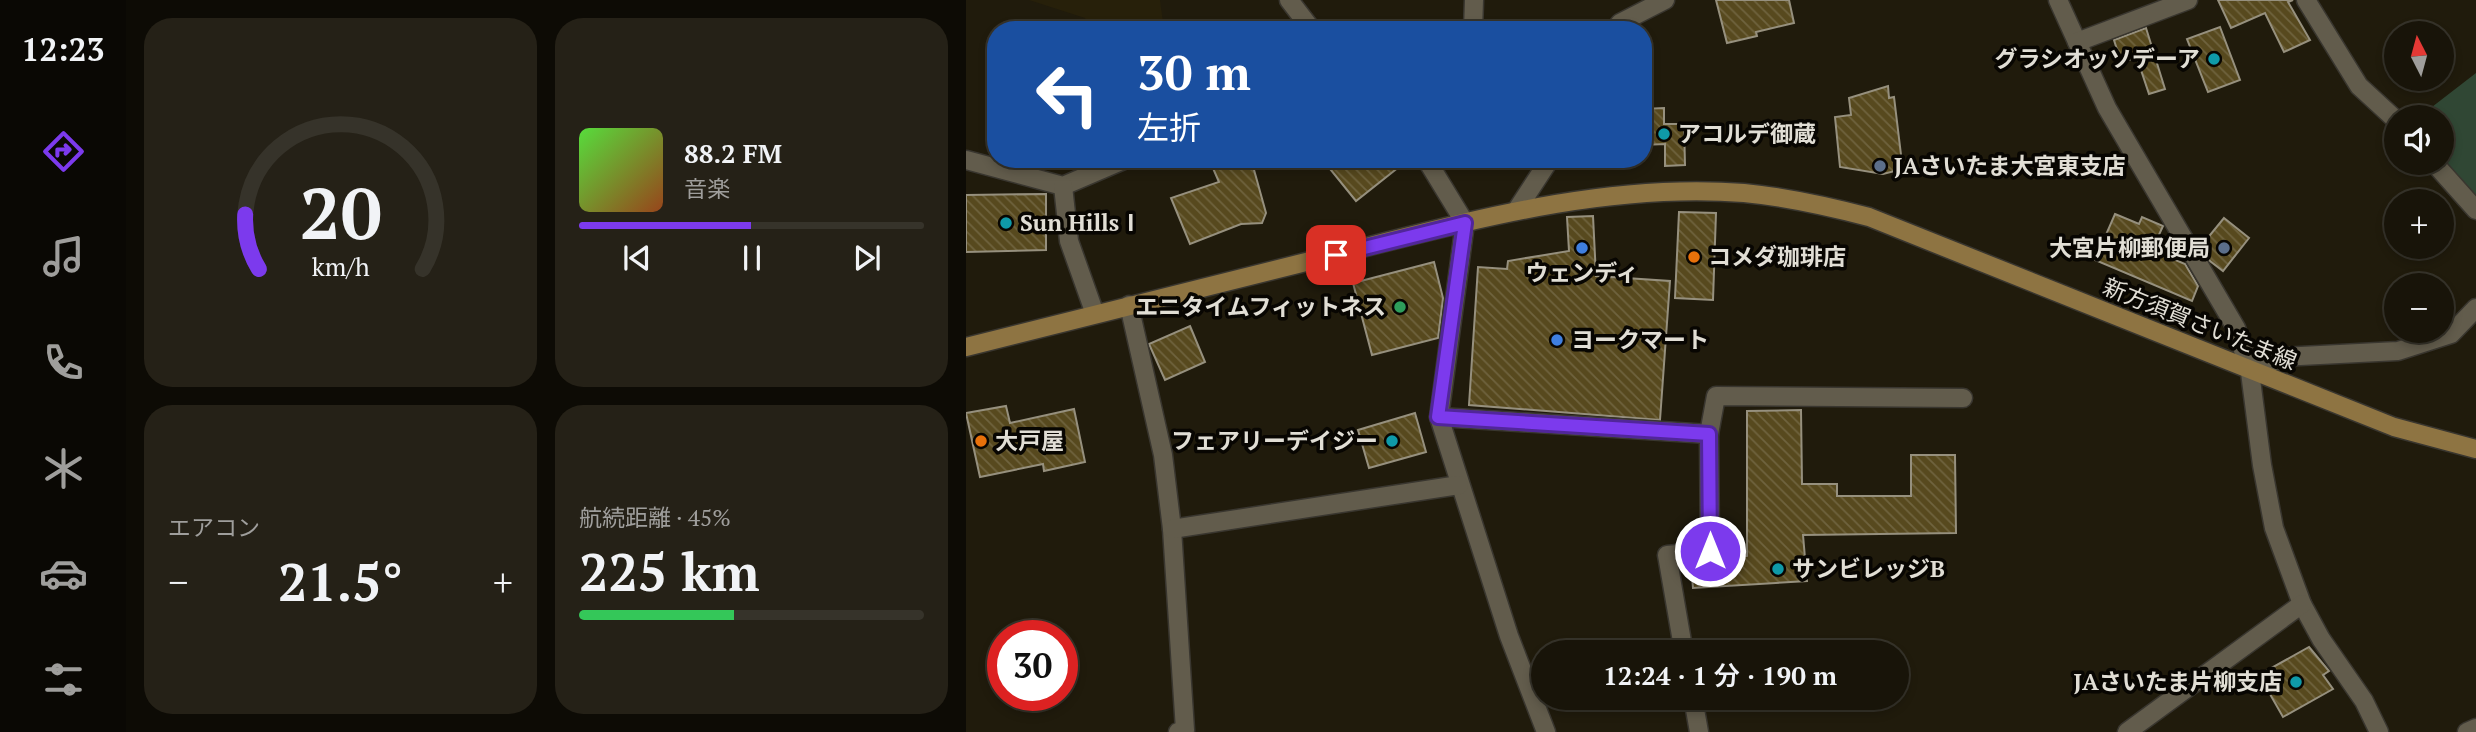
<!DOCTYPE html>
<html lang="ja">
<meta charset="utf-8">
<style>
body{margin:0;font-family:"PT Serif","Noto Sans JP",serif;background:#252117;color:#f1f3f6;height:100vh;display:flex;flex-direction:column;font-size:26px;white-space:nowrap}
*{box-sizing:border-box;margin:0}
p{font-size:23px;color:#9f9e9c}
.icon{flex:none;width:38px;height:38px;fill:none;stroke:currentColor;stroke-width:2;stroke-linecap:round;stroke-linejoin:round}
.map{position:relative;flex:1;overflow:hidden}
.sheet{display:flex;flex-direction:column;gap:18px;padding:18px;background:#0d0b05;width:840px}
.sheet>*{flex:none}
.hud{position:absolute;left:21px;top:21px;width:665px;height:147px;border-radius:28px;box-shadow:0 4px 10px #0003,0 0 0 2px #36332a;background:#1a4fa0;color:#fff;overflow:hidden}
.needle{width:46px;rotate:354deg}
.fabs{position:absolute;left:1418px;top:21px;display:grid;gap:14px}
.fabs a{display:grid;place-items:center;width:70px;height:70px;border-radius:50%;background:#181409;box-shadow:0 4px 10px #0003,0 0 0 2px #36332a;font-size:35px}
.speed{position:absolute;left:21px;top:620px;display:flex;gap:14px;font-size:35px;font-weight:700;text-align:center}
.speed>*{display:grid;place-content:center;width:91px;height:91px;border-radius:50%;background:#181409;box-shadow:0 4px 10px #0003,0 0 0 2px #36332a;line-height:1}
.speed .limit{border:10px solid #d22;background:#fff;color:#111}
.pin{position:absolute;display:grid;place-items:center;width:60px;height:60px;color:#fff;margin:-30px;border-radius:14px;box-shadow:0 4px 10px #0006}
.me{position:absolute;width:77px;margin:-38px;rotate:0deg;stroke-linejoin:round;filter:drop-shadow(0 0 5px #0008)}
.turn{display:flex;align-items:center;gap:24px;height:147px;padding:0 35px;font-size:32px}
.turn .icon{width:91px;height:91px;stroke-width:2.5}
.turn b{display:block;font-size:49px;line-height:60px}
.big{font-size:52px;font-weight:600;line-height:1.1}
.sheet .tile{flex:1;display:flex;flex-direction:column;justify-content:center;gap:10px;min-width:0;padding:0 24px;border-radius:28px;background:#252117}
.sheet .dial{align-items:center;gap:0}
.dial svg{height:182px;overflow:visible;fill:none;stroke:#36332a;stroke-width:7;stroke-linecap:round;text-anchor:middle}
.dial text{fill:#f1f3f6;stroke:none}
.song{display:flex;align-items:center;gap:21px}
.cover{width:84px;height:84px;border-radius:10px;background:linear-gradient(135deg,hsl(110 70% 55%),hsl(20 70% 35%))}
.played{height:7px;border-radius:4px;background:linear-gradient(90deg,#7c3aed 50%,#36332a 50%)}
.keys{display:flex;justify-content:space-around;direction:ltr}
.heat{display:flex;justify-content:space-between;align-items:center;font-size:38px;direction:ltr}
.charge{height:10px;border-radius:5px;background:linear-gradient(90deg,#34c759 45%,#36332a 0)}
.sheet .tiles{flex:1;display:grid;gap:18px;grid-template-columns:repeat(2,1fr)}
.trip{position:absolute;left:565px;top:640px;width:378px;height:70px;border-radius:35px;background:#181409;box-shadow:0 4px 10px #0003,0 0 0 2px #36332a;font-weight:600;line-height:70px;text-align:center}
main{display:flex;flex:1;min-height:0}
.menu{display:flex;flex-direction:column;width:126px;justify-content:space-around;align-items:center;background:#0a0804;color:#9f9e9c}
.menu .icon{width:49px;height:49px}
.menu .on{color:#7c3aed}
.menu b{font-size:32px;color:#f1f3f6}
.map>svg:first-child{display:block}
.built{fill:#27200a}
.park{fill:#304734}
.building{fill:url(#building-back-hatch);stroke:#96907e;stroke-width:2}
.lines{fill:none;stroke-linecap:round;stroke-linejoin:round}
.street-casing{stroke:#39362f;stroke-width:21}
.secondary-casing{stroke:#39362f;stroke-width:21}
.street{stroke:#625c4c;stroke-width:18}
.secondary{stroke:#8e7442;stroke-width:18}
.route-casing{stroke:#51269a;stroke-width:18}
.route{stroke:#7c3aed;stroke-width:12}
.culture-dot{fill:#0f9aa8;stroke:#080602;stroke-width:2.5}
.service-dot{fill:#5c6f8a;stroke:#080602;stroke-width:2.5}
.shop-dot{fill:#3f7fe0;stroke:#080602;stroke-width:2.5}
.food-dot{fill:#e8710a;stroke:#080602;stroke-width:2.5}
.leisure-dot{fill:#2e9e5b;stroke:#080602;stroke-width:2.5}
.labels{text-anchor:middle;stroke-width:7;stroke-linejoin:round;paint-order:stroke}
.poi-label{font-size:23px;font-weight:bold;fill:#e1ded5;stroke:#080602;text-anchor:start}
.street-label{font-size:23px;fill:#e1ded5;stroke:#080602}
</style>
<main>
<nav class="menu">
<b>12:23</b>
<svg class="icon on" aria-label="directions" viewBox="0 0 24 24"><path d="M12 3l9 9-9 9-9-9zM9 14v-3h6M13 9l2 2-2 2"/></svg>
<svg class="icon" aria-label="music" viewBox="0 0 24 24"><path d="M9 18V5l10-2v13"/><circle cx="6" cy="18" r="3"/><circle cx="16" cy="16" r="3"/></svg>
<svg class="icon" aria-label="phone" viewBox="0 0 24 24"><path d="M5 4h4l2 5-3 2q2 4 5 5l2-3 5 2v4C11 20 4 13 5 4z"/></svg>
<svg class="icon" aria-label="climate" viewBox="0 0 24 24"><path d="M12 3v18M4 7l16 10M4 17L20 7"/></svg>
<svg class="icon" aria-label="car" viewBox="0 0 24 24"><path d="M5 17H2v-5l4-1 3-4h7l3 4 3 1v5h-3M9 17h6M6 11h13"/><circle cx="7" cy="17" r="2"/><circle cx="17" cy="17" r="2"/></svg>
<svg class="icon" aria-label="filters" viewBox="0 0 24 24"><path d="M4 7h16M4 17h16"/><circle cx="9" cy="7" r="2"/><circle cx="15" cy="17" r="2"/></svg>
</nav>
<section class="sheet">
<div class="tiles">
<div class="tile dial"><svg viewBox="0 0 100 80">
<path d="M14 69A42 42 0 1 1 86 69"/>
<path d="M14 69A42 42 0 0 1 8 45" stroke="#7c3aed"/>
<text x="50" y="56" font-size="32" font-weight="700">20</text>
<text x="50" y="72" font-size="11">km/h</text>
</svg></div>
<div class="tile">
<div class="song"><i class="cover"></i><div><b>88.2 FM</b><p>音楽</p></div></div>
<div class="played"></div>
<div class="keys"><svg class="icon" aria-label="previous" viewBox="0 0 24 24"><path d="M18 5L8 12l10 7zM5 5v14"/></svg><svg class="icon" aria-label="pause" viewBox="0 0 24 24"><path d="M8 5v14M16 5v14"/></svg><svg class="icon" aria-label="next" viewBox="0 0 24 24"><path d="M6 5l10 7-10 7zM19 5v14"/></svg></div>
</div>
<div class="tile"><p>エアコン</p>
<div class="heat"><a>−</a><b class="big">21.5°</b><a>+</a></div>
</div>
<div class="tile"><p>航続距離 · 45%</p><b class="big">225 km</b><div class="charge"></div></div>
</div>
</section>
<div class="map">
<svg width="1510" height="732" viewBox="0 0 1510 732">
<defs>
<pattern id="building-back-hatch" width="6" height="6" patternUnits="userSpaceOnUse" patternTransform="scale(1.75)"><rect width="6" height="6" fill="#57491e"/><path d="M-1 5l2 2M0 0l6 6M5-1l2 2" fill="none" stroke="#6f633e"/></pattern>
</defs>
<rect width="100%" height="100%" fill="#201b0c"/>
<!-- built -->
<path class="built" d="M63,0h131l4,30h-75l-4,-12z"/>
<!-- park -->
<path class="park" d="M1510,73v121l-4,3 -31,-35v-45h-22z"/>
<!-- building -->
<g class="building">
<path d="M750,0h73l5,23 -38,9 1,4 -30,7z"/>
<path d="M1252,0h75l-5,2 22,38 -26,12 -19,-39 -34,15z"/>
<path d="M1254,27l20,53 -32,12 -21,-53z"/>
<path d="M1180,28l19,61 -16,5 -12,-36 -16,4 -7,-22z"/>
<path d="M922,86l1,12 5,-1 8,66 -3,7 -16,4 -43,-7 -5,-50 16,-2 -2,-17z"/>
<path d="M698,108v16h20l1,41 -20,1v-22l-22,1v-36z"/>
<path d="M243,159h42l15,54 -4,10 -21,1 -51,20 -19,-46 48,-16z"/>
<path d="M356,159h87l-53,42z"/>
<path d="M80,194v56l-80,2v-57z"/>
<path d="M713,212l37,1 -3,87 -38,-2z"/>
<path d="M1149,214l24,10 3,-7 21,9 -11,24 33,14 13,22 -6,15 -97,-41z"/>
<path d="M627,216l3,60 74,5 -10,139 -191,-15 9,-138 29,2 1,-8 61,-10 -2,-34z"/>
<path d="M1258,218l25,20 -26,33 -13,-10 -9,-15z"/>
<path d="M468,262l9,36 -5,40 -66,17 -19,-72z"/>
<path d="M224,326l15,36 -40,18 -16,-36z"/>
<path d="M40,406l4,17 64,-14 11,53 -41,9 -1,-7 -63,13 -14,-64z"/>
<path d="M835,410l1,74h35v12h74v-41h44l1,78 -153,2 4,46 -114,7 -2,-24 56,-8v-145z"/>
<path d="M449,413l11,39 -57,16 -11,-38z"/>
<path d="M1343,647l20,24 -6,4 10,14 -50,28 -24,-42z"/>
</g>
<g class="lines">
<defs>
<g id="street">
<path d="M323,0l23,30"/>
<path d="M1092,0l49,108 129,220 14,44 12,93 12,63 28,76 19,35 43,62 15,31"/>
<path d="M1340,0l53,86 37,34"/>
<path d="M507,30l1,-30"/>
<path d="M649,30l5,-7 45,-23"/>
<path d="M1111,42l111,-42"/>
<path d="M460,159l39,64 -26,194 70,219 37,96"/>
<path d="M0,160l97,26 63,-27"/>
<path d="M1468,163l42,47"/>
<path d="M97,186l6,55 26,73"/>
<path d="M550,211l34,-52"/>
<path d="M163,305l34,150 9,74 13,201 -7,2"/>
<path d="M1284,372l32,-15 116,-6 53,-17 25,-26"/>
<path d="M473,417l270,17 1,117 -43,4 17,98"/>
<path d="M743,434l7,-38 247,2"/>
<path d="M206,529l287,-44"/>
<path d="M727,698l6,34"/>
<path d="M1161,732l175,-128"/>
<path d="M1501,732l9,-4"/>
</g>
<path id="secondary" d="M0,347c120,-31 240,-61 360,-90 137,-34 275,-75 418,-64 42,4 83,13 125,24l525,210 82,22"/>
</defs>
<!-- street casing -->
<use href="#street" class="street-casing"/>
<!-- secondary casing -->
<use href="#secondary" class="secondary-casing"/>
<!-- street -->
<use href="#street" class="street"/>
<!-- secondary -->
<use href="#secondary" class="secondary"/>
</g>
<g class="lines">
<defs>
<path id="route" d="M370,255l129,-32 -27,194 271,17 1,117"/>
</defs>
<!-- route casing -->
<use href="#route" class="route-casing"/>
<!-- route -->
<use href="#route" class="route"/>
</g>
<!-- markers -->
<g class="culture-dot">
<circle cx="1248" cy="59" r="7"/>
<circle cx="698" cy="134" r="7"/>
<circle cx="40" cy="223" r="7"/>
<circle cx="426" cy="441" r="7"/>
<circle cx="812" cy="569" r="7"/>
<circle cx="1330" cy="682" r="7"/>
</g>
<g class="service-dot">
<circle cx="914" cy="166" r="7"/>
<circle cx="1258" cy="248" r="7"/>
</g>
<g class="shop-dot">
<circle cx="616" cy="248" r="7"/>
<circle cx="591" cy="340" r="7"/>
</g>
<g class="food-dot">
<circle cx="728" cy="257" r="7"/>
<circle cx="15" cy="441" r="7"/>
</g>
<circle class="leisure-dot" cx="434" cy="307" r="7"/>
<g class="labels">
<!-- poi labels -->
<g class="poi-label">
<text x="1234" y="67" text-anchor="end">グラシオッソデーア</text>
<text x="712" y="142">アコルデ御蔵</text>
<text x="928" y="174">JAさいたま大宮東支店</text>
<text x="54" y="231">Sun HillsⅠ</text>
<text x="1244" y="256" text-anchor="end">大宮片柳郵便局</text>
<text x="742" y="265">コメダ珈琲店</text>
<text x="616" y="281" text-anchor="middle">ウェンディ</text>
<text x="420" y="315" text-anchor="end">エニタイムフィットネス</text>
<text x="605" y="348">ヨークマート</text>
<text x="29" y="449">大戸屋</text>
<text x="412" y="449" text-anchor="end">フェアリーデイジー</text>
<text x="826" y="577">サンビレッジB</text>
<text x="1316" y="690" text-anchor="end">JAさいたま片柳支店</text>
</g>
<!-- street labels -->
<g class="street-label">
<text transform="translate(1234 324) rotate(22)" y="8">新方須賀さいたま線</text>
</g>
</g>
</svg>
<div class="fabs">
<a><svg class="needle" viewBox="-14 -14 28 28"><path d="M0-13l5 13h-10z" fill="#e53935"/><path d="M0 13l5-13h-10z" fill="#9f9e9c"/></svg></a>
<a><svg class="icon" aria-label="sound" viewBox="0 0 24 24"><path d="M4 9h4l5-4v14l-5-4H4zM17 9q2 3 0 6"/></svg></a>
<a>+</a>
<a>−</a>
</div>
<div class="speed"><div class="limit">30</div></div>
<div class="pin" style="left:370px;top:255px;background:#d93025"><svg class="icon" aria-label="arrive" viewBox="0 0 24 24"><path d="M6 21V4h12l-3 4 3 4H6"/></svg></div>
<svg class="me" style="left:744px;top:551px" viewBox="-20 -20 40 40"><circle r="17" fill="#7c3aed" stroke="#fff" stroke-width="3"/><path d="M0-11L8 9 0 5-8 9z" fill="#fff"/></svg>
<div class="trip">12:24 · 1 分 · 190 m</div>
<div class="hud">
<div class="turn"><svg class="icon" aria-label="left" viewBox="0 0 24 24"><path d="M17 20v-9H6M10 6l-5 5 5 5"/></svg><div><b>30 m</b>左折</div></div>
</div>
</div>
</main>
